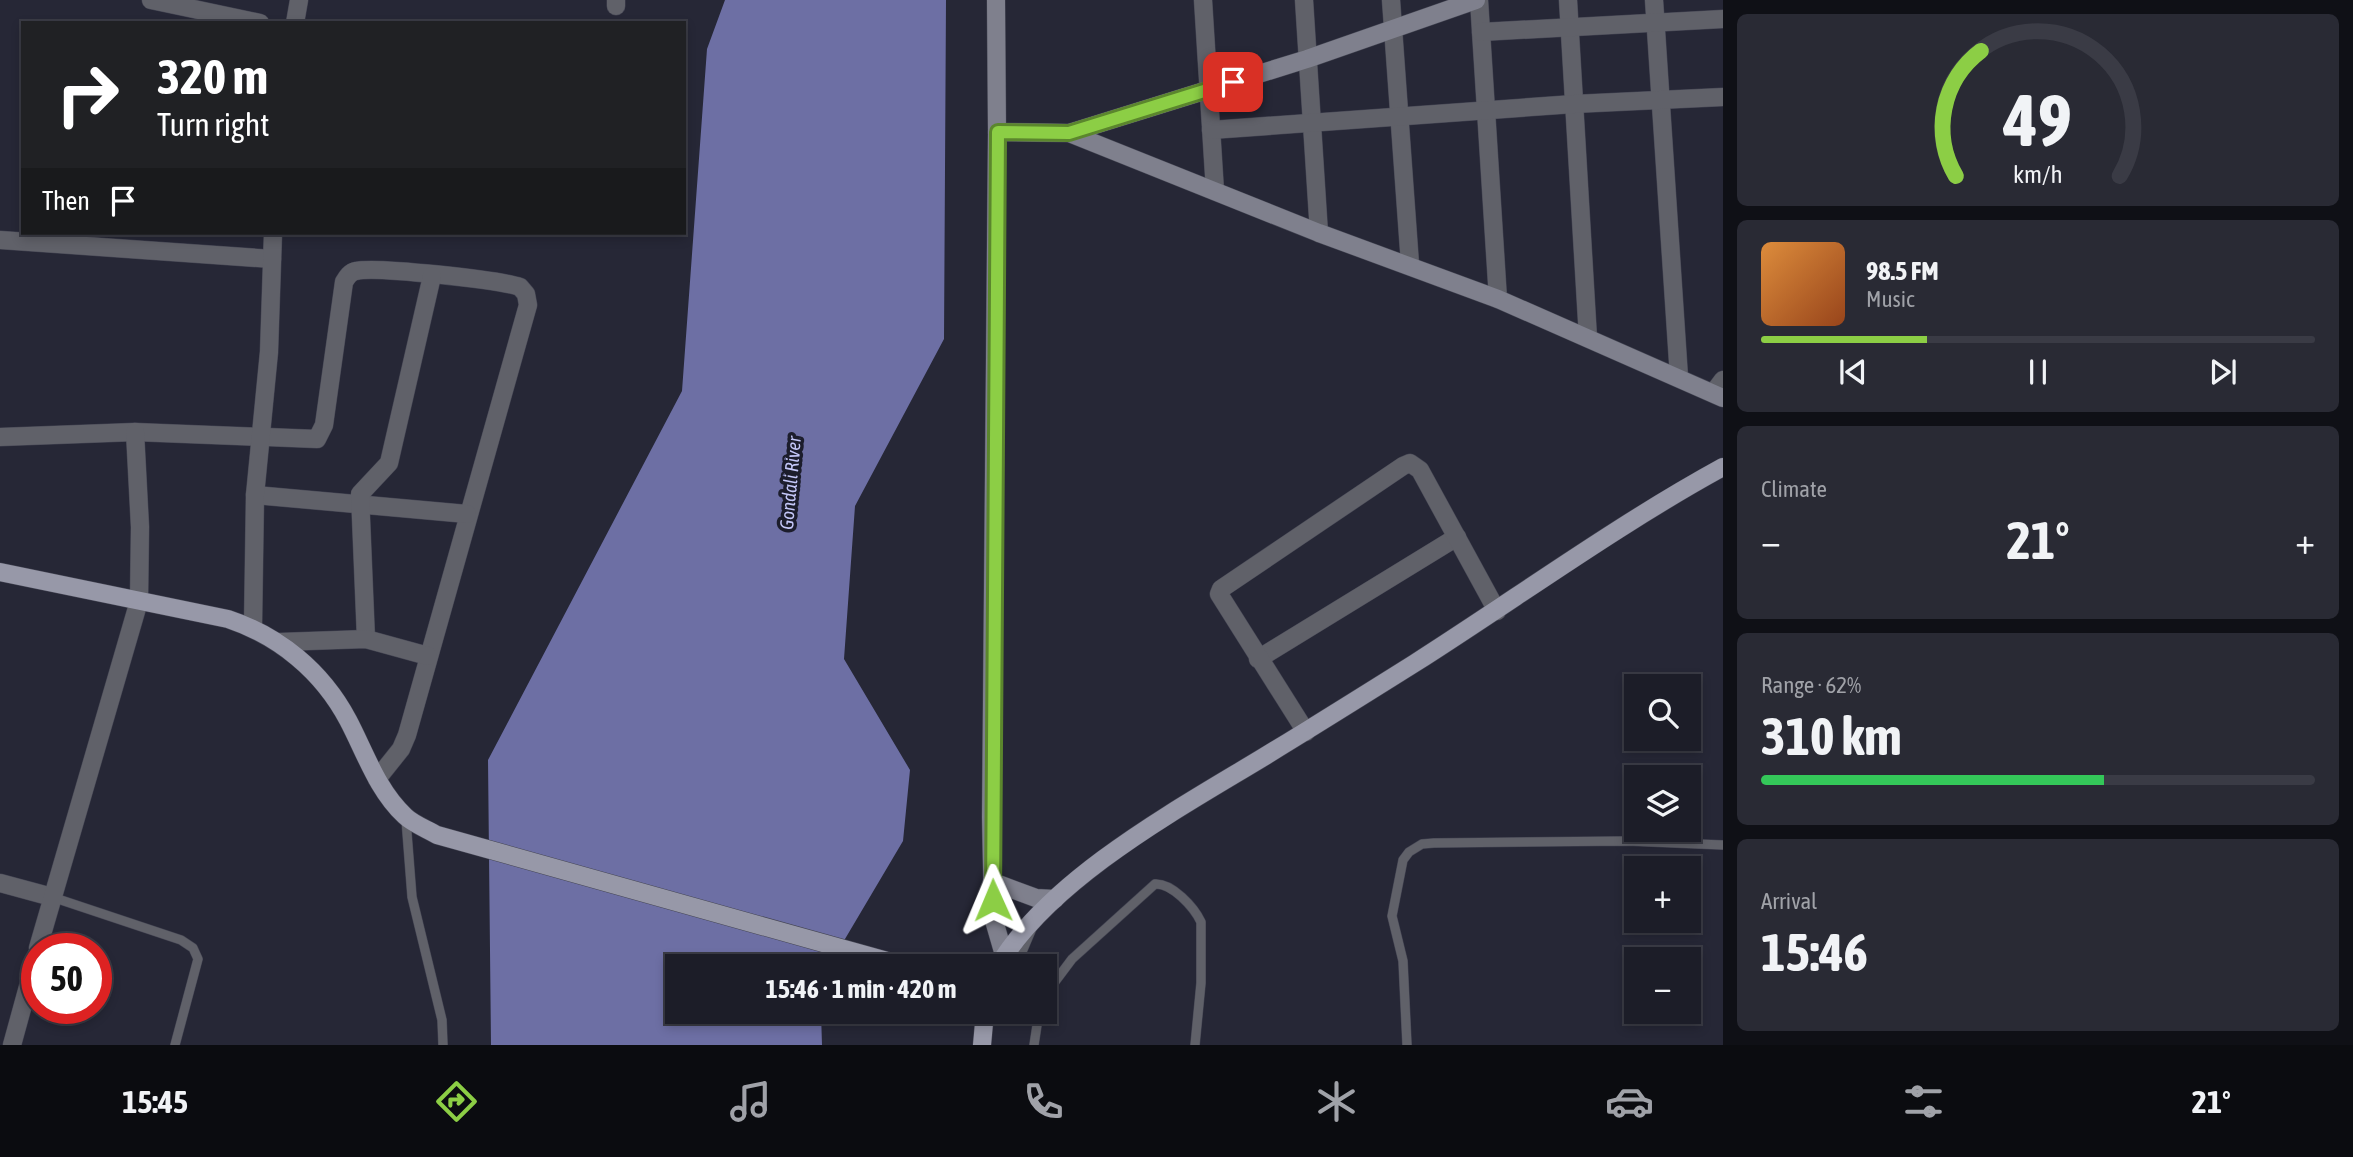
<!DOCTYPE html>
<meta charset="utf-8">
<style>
body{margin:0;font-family:"Asap Condensed",sans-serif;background:#292a34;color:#f1f3f6;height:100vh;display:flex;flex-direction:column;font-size:26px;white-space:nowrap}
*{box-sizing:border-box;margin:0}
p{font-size:23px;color:#a0a2a8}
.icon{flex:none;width:38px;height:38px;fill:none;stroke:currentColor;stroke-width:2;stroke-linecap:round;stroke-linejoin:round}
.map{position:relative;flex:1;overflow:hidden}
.side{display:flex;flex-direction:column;gap:14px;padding:14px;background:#0f1016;width:630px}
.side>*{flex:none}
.banner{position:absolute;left:21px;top:21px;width:665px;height:214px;border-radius:0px;box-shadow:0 4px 10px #0003,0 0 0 2px #3a3b45;background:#202124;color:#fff;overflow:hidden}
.controls{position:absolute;left:1624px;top:674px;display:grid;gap:14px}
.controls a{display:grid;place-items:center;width:77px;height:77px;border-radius:0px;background:#1c1d28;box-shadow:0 4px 10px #0003,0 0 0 2px #3a3b45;font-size:35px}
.speed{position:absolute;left:21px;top:933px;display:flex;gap:14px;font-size:35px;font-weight:700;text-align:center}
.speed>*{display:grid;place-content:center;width:91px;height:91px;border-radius:50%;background:#1c1d28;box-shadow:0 4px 10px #0003,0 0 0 2px #3a3b45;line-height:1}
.speed .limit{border:10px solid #d22;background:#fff;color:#111}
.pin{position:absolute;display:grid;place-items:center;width:60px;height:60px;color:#fff;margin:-30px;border-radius:14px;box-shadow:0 4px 10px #0006}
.me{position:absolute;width:77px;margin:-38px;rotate:359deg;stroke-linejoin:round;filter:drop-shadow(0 0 5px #0008)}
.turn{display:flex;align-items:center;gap:24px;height:147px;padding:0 21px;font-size:32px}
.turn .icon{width:91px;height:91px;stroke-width:2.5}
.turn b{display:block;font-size:49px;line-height:60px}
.then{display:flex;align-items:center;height:66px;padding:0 21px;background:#0003;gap:14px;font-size:26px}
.big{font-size:52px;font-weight:700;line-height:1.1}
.side .card{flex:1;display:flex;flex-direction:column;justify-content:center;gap:10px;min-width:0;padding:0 24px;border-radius:10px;background:#292a34}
.side .dial{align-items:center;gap:0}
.dial svg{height:182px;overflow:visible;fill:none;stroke:#3a3b45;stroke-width:7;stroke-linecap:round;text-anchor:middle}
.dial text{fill:#f1f3f6;stroke:none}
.song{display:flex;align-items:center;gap:21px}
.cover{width:84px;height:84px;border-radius:10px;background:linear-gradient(135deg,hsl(30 70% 55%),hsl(20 70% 35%))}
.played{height:7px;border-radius:4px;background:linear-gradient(90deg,#8cce45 30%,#3a3b45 30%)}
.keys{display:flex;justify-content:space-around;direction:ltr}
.heat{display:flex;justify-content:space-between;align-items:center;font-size:38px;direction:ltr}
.charge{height:10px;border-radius:5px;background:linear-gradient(90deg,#34c759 62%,#3a3b45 0)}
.trip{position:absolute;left:665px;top:954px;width:392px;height:70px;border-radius:0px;background:#1c1d28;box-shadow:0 4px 10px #0003,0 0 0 2px #3a3b45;font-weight:700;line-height:70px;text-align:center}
.menu{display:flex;height:112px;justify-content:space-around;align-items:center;background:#0b0c10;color:#a0a2a8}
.menu .icon{width:49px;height:49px}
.menu .on{color:#8cce45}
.menu b{font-size:32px;color:#f1f3f6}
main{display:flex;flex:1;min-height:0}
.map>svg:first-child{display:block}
.water{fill:#6d6fa4}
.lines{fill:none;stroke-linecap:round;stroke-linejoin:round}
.lane-casing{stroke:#444553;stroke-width:10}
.street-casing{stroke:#444553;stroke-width:19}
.secondary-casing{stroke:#444553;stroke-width:19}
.primary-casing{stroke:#444553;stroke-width:19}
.lane{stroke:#606169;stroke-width:9}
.street{stroke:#606169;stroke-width:18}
.secondary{stroke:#7f808d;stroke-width:18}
.primary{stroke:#9798a8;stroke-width:18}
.route-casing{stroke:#5b862d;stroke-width:18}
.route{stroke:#8cce45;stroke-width:12}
.labels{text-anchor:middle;stroke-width:7;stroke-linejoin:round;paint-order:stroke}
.water-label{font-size:19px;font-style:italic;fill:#c4c7f8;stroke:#1c1d2c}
</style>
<main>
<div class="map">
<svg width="1723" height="1045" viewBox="0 0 1723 1045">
<rect width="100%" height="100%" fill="#262736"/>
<!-- water -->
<path class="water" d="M725,0h221l-2,339 -89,167 -11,153 66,111 -7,71 -74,125h-152v46h144l1,33h-331l-3,-285 194,-369 25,-342z"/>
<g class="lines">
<defs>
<g id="lane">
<path d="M406,820l6,77 30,123 1,25"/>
<path d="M52,897l129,43 12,8 5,11 -23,86"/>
<path d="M1016,966l17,-40"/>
<path d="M1045,995l27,-36 83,-75c17,-1 39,23 46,38v61l-6,62"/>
<path d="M1034,1045l5,-33"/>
<path d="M1407,1045l-4,-84 -11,-45 11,-56 6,-8 13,-8 12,-1 193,-2 96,4"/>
</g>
<g id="street">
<path d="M151,0l109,23"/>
<path d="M616,0v6"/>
<path d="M1203,0l12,191"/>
<path d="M1304,0l15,233"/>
<path d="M1391,0l19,264"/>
<path d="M1479,0l19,299"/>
<path d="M1568,0l20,338"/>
<path d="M1654,0l25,377"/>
<path d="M295,23l4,-23"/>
<path d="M1481,32l242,-13"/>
<path d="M1211,130l363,-26 149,-7"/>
<path d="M0,240l272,19"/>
<path d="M1714,392l9,-12"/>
<path d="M0,437l135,-5 182,7 7,-14 20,-143c3,-5 6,-10 12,-11 19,-5 144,9 164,16l6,7 2,11 -121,430 -6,14 -24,30"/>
<path d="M255,495l212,19"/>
<path d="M253,627l2,-132 14,-143 4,-119"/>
<path d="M366,639l-6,-145 29,-31 43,-187"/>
<path d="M280,642l86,-3 62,17"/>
<path d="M1258,659l199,-122"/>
<path d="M1306,732l-87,-138 2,-5 182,-123 7,-3 10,7 77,141"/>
<path d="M0,883l52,14"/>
<path d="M38,948l101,-347 1,-74 -5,-95"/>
<path d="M12,1045l25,-91"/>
</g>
<g id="secondary">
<path d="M996,0l1,132 -6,685 2,100 11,38"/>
<path d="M997,132l72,1 250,100 179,66 225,99"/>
<path d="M1069,133l238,-74 169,-59"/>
<path d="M993,882l43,16 19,1"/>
</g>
<g id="primary">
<path d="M0,572l228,47c51,17 94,52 120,101 17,32 29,70 57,96 8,8 22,13 32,19l468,131"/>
<path d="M998,966c52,-87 178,-156 264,-208 51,-31 102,-63 153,-95 102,-65 202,-138 308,-196"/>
<path d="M982,1045l3,-33"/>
</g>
</defs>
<!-- lane casing -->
<use href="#lane" class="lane-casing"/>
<!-- street casing -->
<use href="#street" class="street-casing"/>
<!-- secondary casing -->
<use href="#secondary" class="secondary-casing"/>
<!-- primary casing -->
<use href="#primary" class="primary-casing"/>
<!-- lane -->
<use href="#lane" class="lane"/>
<!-- street -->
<use href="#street" class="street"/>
<!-- secondary -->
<use href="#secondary" class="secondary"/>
<!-- primary -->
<use href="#primary" class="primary"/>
</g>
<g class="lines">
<defs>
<path id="route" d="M993,900l5,-768 71,1 164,-51"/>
</defs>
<!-- route casing -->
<use href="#route" class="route-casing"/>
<!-- route -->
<use href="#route" class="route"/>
</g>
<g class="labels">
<!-- water labels -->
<g class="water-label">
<text transform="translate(790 483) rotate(-85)" y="7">Gondali River</text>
</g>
</g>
</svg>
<div class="controls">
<a><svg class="icon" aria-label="search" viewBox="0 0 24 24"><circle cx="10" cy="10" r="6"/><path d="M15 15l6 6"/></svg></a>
<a><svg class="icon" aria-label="layers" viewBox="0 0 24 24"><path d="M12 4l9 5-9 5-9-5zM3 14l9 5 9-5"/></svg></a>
<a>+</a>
<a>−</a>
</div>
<div class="speed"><div class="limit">50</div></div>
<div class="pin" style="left:1233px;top:82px;background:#d93025"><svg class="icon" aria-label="arrive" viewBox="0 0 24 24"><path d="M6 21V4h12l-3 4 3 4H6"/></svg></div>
<svg class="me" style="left:993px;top:900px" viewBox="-20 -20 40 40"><path d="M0-17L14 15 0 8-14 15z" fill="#8cce45" stroke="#fff" stroke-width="4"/></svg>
<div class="trip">15:46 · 1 min · 420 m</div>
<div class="banner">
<div class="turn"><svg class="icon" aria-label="right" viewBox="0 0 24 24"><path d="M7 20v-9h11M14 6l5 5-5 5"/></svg><div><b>320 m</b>Turn right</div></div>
<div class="then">Then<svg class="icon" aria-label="arrive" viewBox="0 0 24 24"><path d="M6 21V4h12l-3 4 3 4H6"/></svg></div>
</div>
</div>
<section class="side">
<div class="card dial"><svg viewBox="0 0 100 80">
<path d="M14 69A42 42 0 1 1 86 69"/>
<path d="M14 69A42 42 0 0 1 25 14" stroke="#8cce45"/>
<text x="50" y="56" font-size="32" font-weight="700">49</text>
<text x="50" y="72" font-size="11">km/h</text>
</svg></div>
<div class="card">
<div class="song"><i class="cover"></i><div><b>98.5 FM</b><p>Music</p></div></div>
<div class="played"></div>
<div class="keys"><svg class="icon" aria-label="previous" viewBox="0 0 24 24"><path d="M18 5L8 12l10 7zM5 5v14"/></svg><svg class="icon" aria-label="pause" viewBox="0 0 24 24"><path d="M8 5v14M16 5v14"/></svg><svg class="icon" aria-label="next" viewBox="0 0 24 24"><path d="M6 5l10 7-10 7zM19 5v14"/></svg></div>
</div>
<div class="card"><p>Climate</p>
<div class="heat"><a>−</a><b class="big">21°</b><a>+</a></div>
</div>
<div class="card"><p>Range · 62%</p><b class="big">310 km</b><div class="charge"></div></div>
<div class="card"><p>Arrival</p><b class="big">15:46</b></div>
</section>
</main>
<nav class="menu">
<b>15:45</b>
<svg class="icon on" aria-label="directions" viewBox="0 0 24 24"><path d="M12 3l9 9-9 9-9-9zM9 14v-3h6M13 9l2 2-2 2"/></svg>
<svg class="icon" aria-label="music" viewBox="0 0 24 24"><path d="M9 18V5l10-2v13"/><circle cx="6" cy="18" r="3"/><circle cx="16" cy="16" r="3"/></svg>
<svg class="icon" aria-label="phone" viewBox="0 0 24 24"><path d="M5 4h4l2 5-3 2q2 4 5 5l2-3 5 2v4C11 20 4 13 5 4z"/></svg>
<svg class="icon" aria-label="climate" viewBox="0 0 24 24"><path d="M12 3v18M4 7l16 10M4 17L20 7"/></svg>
<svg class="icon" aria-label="car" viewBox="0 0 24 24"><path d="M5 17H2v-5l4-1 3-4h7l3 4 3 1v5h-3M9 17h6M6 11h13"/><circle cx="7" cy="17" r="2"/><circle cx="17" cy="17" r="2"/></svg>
<svg class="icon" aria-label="filters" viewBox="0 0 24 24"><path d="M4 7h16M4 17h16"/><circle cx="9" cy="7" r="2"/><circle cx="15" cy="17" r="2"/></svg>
<b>21°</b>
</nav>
